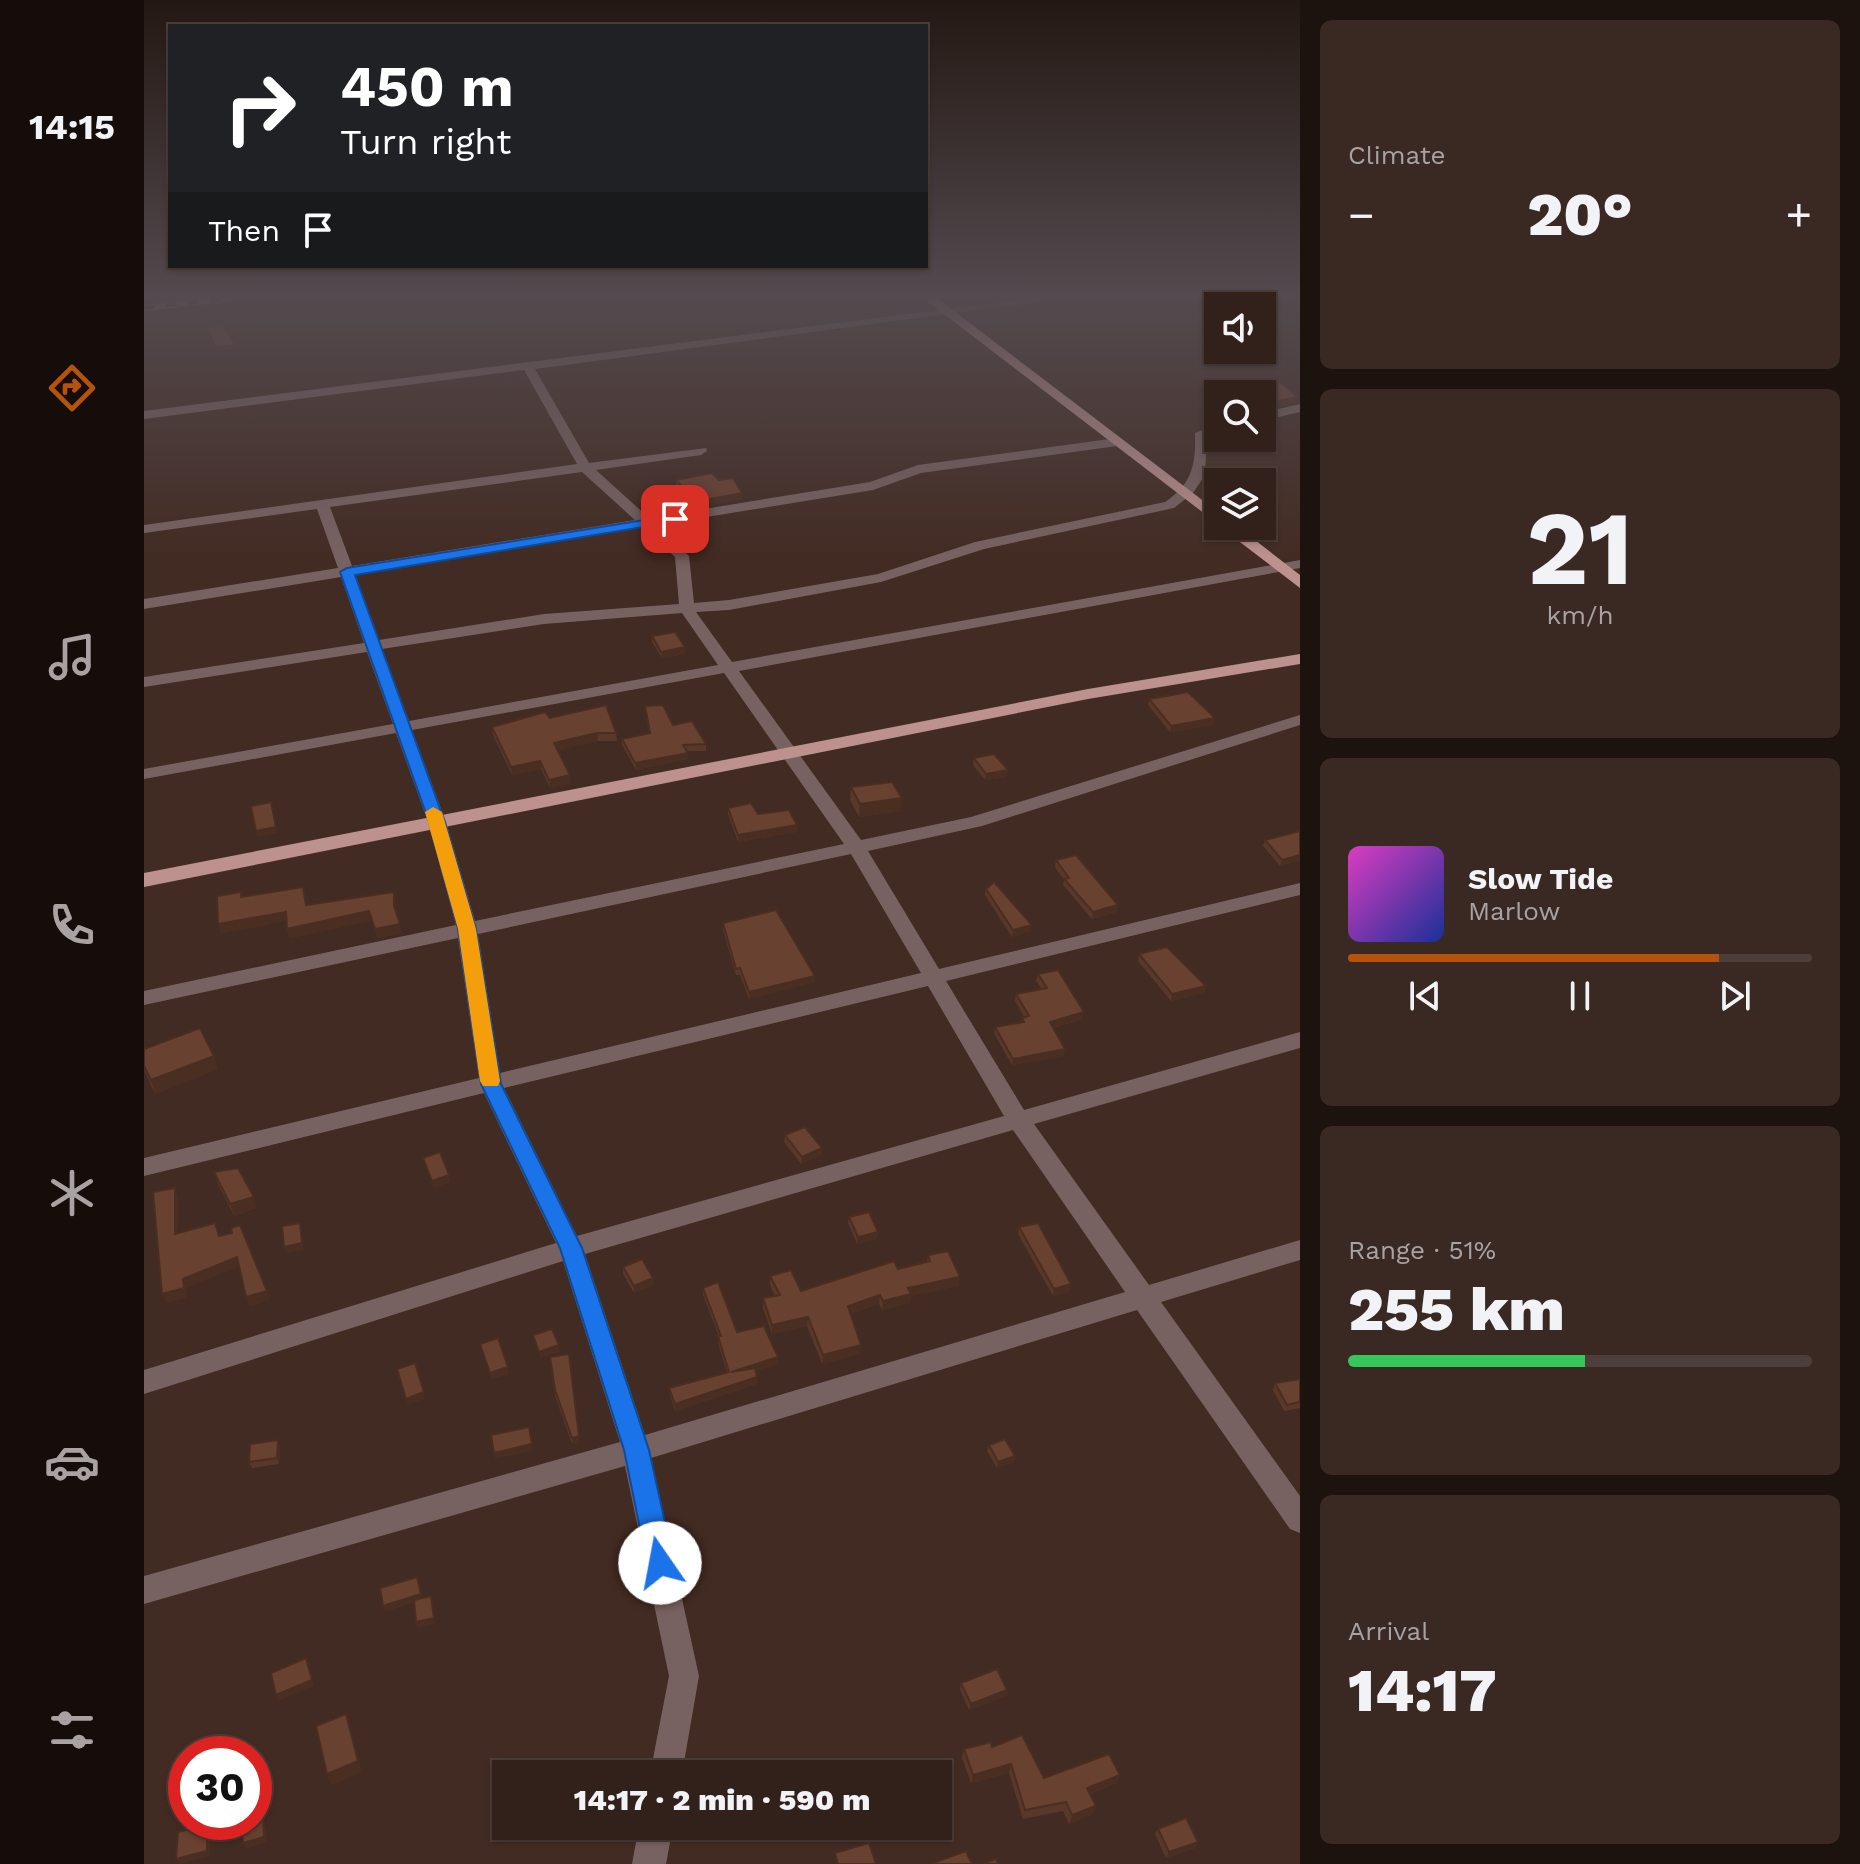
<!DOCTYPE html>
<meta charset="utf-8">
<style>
body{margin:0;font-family:"Work Sans",sans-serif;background:#3a2823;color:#f1f3f6;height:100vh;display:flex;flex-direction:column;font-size:30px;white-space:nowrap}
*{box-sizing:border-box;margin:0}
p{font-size:26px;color:#a8a3a2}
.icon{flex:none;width:44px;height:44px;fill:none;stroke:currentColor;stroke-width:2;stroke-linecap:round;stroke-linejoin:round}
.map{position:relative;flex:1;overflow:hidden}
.drawer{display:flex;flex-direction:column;gap:20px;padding:20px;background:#1c120e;width:560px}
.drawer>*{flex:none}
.guide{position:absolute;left:24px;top:24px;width:760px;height:244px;border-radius:0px;box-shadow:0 2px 6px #0004,0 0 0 2px #4d3e39;background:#202124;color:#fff;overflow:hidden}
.buttons{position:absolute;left:1060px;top:292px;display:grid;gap:16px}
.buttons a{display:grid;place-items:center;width:72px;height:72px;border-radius:0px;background:#32201a;box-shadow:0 2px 6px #0004,0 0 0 2px #4d3e39;font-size:40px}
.speed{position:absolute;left:24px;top:1736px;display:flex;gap:16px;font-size:40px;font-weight:700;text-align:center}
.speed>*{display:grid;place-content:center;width:104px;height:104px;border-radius:50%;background:#32201a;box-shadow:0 2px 6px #0004,0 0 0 2px #4d3e39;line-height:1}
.speed .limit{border:12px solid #d22;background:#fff;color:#111}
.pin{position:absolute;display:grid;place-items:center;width:68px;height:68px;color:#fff;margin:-34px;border-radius:16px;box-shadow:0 4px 12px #0006}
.me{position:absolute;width:88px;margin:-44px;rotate:348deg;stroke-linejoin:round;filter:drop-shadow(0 0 6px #0008)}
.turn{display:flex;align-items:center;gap:28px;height:168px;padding:0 40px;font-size:36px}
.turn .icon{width:104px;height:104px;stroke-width:2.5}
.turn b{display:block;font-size:56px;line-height:68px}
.then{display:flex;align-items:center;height:76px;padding:0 40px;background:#0003;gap:16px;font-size:30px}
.big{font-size:60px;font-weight:800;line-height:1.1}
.drawer .tile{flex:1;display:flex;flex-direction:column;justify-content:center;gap:12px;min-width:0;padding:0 28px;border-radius:12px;background:#3a2823}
.drawer .dial{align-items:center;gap:0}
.dial b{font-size:104px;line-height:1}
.song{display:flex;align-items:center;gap:24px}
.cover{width:96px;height:96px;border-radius:12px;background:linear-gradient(135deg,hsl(310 70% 55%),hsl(230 70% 35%))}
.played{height:8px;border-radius:4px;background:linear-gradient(90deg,#b45309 80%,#4d3e39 80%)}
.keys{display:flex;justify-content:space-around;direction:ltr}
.heat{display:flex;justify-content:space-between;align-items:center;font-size:44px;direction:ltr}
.charge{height:12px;border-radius:6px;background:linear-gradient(90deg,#34c759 51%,#4d3e39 0)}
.trip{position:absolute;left:348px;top:1760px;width:460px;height:80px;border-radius:0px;background:#32201a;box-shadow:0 2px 6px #0004,0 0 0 2px #4d3e39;font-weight:800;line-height:80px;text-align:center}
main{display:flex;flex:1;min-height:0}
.menu{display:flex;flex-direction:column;width:144px;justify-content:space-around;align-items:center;background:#140d0a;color:#a8a3a2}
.menu .icon{width:56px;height:56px}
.menu .selected{color:#b45309}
.menu b{font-size:36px;color:#f1f3f6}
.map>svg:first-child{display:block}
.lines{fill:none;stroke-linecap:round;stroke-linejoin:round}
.minor{fill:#786261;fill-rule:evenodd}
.primary{fill:#bc918e;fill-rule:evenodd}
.rail-casing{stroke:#ac9a93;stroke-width:6}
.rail{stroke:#382119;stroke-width:4;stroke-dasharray:11;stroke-linecap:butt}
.wall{fill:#5a3829}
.shaded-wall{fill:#4a2e22}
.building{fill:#694130;stroke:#4a2e22;stroke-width:2}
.route{fill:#1a73e8;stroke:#114b97;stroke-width:2}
.slow{fill:#f59e0b}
</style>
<main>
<nav class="menu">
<b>14:15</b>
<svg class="icon selected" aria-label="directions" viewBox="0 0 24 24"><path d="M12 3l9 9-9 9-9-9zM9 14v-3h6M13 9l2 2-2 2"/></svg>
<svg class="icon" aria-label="music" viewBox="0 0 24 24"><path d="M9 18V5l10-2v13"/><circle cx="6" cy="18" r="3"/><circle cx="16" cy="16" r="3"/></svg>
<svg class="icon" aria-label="phone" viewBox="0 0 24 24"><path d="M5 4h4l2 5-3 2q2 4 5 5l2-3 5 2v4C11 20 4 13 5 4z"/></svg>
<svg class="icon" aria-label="climate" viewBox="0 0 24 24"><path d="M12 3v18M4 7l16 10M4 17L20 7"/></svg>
<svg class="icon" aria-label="car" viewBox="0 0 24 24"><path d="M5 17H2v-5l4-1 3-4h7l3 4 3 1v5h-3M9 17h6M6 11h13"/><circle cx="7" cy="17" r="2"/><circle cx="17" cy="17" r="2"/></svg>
<svg class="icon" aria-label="filters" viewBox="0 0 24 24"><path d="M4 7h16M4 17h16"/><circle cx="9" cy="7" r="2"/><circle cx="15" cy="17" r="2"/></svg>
</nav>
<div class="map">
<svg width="1156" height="1864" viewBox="0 0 1156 1864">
<rect width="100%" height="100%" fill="#422b22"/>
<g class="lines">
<!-- minor -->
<g class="minor">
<path d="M890,298h32l-531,71 54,94 117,-15 1,3 -6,4 -105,15 53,48 221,-36 48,-17 199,-27 6,4 -6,4 -196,27 -48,17 -216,35 32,31 5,47 35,-3 149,-26 97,-32 190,-40c27,-18 31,-37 30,-69l23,-9v8l-11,3 -2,40 -12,18 -19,15 -190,41 -103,33 -152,28 -33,2 36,50 568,-102v8l-561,103 122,169 110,-23 329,-102v10l-318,101 -114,25 71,118 361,-86v12l-354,86 78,129 276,-78v16l-266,76 115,161 151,-45v20l-139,42 139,194v37l-10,-4 -153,-219 -486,148 48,218 -17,98h-32l19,-98 -44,-210 -481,138v-28l476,-134 -57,-181 -419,133v-24l412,-127 -72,-150 -340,83v-18l335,-80 -21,-140 -314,67v-14l312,-66 -28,-103 -32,-89 -252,46v-10l249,-45 -26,-72 -223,35v-10l220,-34 -23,-66 -197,32v-10l194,-31 -21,-59 -173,24v-8l433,-61 -53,-94 -380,49v-8zM438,472l53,48 -283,46 -22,-59zM499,527l32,30 4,47 -135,10 -165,26 -24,-66zM538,613l36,52 -309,56 -27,-72 162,-25zM580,673l120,171 -369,77 -29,-99 -34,-92zM707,854l70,119 -421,100 -22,-139zM784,986l76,130 -427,120 -73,-148zM869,1130l112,162 -480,143 -60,-181z"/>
<path d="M1156,404v8l-38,9v-8z"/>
<path d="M495,1826h34l-7,38h-34z"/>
</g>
<!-- primary -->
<g class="primary">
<path d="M779,298h14l281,214v12z"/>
<path d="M1075,526h18l63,49v13z"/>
<path d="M1156,654v10l-212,35 -944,188v-14l944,-184z"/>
</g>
<defs>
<path id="rail" d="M0,308l86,-10"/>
</defs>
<!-- rail casing -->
<use href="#rail" class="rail-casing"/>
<!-- rail -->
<use href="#rail" class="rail"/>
</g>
<!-- wall -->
<g class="wall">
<path d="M1105,387l47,15 -29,7 -5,-5v-10h-13l-2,-1z"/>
<path d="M532,480h43l23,19 -37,7 -6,-6 -7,1 -16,-15z"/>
<path d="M508,636l33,11v7l-23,4 -10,-16z"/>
<path d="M1005,699l65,26 -44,7 -22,-27z"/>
<path d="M501,706l28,19 33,19v7h-19l1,8 -52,11 -14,-25v-6l27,-6z"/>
<path d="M406,718l66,15 1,8h-19l-40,9 13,33 -21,5 -9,-19 -29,6 -19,-40 -1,-8z"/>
<path d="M830,758l33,19 -22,3 -12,-15z"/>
<path d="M707,787l50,24 -42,6 -9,-17z"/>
<path d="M584,808l30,6 39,11v7l-59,10 -10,-28z"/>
<path d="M1156,831l-20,35 -17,-20 2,-6z"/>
<path d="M912,860l61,52 -25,7 -29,-34 1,-5 -9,-13z"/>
<path d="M842,889l45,42 -19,6 -27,-42z"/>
<path d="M579,923l92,59 -66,17 -9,-24h-4l-13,-45z"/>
<path d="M995,954l67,32 -2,7 -33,8 -33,-40z"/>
<path d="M894,974l45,45 -30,9 11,28 -52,9 -18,-32 1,-6 26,-5 1,-4h3l-10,-17 1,-7 26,-5 -6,-8z"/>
<path d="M0,1049l74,20 -63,25 -11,-24z"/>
<path d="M641,1135l37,13v6l-21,10 -17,-22z"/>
<path d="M70,1172l43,36 -23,8 -16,-32z"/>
<path d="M705,1217l28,22 -20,5 -9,-21z"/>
<path d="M875,1227l52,57 -2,7 -16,5 -35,-62z"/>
<path d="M784,1255l32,22 -2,9 -47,10 -1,7 -28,7 -3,-6 -29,10 10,40 -38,10 -15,-38 -35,8 -9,-26v-10l12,-2 -5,-11v-9l31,15 126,-30z"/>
<path d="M479,1267l31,18 -20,8 -11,-19z"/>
<path d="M559,1288l34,44 41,25v7l-23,7 2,13 -82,27 -5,-16 -1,-7 58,-16 -9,-29 1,-7 -16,-41z"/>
<path d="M406,1357l30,86 -8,1 -17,-48z"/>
<path d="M1156,1379v29l-16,3 -11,-21 2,-7z"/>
<path d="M845,1445l26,11 -1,6 -17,6 -10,-17z"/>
<path d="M136,1447l-1,17 -27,4 -3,-6z"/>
<path d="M817,1683l45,13 -37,14 -9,-21z"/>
<path d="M848,1747l52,31 76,-3 -4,8 -26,11 3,20 -24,10 -6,-13 -40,8 -14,-46 -38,10 -9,-25 2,-9z"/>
<path d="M1014,1829l40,13 -3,6 -29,10 -11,-24z"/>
</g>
<!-- shaded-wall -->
<g class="shaded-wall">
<path d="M91,345l1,5 -20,2 -1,-5z"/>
<path d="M1154,397l-2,5 -29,7 2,-6z"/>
<path d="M598,493v6l-37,7v-6z"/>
<path d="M555,495v5l-7,1v-5z"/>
<path d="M541,647v7l-23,4 -1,-6z"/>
<path d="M1071,718l-1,7 -44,7 1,-6z"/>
<path d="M453,733l1,8 -43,10 -1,-8z"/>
<path d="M544,753v6l-52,11 -1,-7z"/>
<path d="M396,761l1,8 -29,6 -1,-8z"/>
<path d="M864,770l-1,7 -22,3 1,-6z"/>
<path d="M426,775l1,8 -21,5 -1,-8z"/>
<path d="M758,798l-1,13 -42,6 1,-13z"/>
<path d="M127,802l6,31 -20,4 -1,-6z"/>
<path d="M653,825v7l-59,10v-7z"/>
<path d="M1156,855v6l-20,5 2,-6z"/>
<path d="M974,905l-1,7 -25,7 1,-7z"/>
<path d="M225,911l2,10 -82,18 -2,-10z"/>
<path d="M142,912l2,9 -67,13 -3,-10z"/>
<path d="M256,924l2,9 -25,6 -2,-10z"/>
<path d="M888,925l-1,6 -19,6 1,-7z"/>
<path d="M671,976v6l-66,17v-7z"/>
<path d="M1062,986l-2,7 -33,8 1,-7z"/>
<path d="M940,1012l-1,7 -35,10 2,-7z"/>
<path d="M921,1049l-1,7 -52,9 1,-6z"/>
<path d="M70,1056l4,13 -63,25 -4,-14z"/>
<path d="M678,1148v6l-21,10 1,-7z"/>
<path d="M305,1175l2,7 -18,6 -1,-7z"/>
<path d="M31,1188l3,9v46l-3,-9z"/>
<path d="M110,1197l3,11 -23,8 -4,-12z"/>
<path d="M156,1223l4,27 -18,4 -2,-7z"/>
<path d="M734,1232l-1,7 -20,5 1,-7z"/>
<path d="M93,1257l3,9 -54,22 1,10 -21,5 -4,-9 21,-15z"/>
<path d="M816,1277l-2,9 -47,10 -1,7 -28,7 1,-9 25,-13z"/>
<path d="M509,1278l1,7 -20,8v-7z"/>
<path d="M927,1284l-2,7 -16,5 1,-7z"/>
<path d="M123,1291l3,9 -21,7 -3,-10z"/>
<path d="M736,1295l-1,9 -32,11 1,-9z"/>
<path d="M664,1317l-1,9 -35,8v-9z"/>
<path d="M415,1345l1,7 -20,6 -1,-6z"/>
<path d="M717,1345l-1,9 -38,10 1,-9z"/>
<path d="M634,1357v7l-47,14v-6z"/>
<path d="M364,1367l1,7 -18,6 -1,-7z"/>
<path d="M613,1377v7l-82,27v-7z"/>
<path d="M280,1392l1,7 -17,6 -2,-6z"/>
<path d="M435,1436l1,7 -8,1v-6z"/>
<path d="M134,1440l2,7 -1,17 -2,-6z"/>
<path d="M388,1444l1,7 -38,8 -1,-6z"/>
<path d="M871,1456l-1,6 -17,6 1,-6z"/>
<path d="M277,1594l1,6 -37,12 -2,-6z"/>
<path d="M287,1596l4,28 -18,4 -1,-6z"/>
<path d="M162,1658l8,28 -36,15 -2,-6z"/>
<path d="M863,1690l-1,6 -37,14 2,-6z"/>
<path d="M202,1714l4,12 12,46 -31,13 -4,-11z"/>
<path d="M867,1764l-2,9 -38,10 2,-8z"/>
<path d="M976,1775l-4,8 -33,13 4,-8z"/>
<path d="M952,1806l-3,8 -24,10 3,-9z"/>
<path d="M119,1814l2,5 2,23 -22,7 -2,-6z"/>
<path d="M63,1825l3,6v25l-30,8 -4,-5z"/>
<path d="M1054,1842l-3,6 -29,10 3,-6z"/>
</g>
<!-- building -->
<g class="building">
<path d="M80,325l11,20 -20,2 -7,-20z"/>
<path d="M1136,382l18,15 -29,6 -7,-5v-4h-5l-8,-7z"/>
<path d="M568,473l7,7 14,-2 9,15 -37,7 -6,-5 -7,1 -16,-16z"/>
<path d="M531,632l10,15 -24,5 -9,-16z"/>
<path d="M1044,692l27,26 -44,8 -22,-27z"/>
<path d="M462,705l10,28h-19l-43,10 16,32 -21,5 -9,-19 -29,6 -19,-40 53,-15 5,6z"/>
<path d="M519,705l10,20 19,-4 14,23 -23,1 5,8 -53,10 -13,-24 28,-6 -5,-27z"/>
<path d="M850,754l14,16 -22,4 -12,-16z"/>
<path d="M748,782l10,16 -42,6 -9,-17z"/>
<path d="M127,802l5,25 -20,4 -5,-25z"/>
<path d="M607,803l7,11 31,-4 8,15 -59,10 -10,-27z"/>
<path d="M1156,831v24l-18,5 -17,-20z"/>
<path d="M932,855l42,50 -25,7 -29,-33 5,-1 -13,-18z"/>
<path d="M850,882l38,43 -19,5 -27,-41z"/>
<path d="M159,887l3,18 88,-13v14l6,18 -25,5 -6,-18 -82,18 -1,-17 -68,12 -1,-28 24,-4v5z"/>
<path d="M632,910l39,66 -66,16 -9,-24 -4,1 -13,-46z"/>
<path d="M1023,947l39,39 -34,8 -33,-40z"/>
<path d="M914,970l26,42 -34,10 15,27 -52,10 -18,-32 29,-5 -2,-4 7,-2 -13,-22 31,-6 -9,-14z"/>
<path d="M56,1028l14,28 -63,24 -7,-14v-17z"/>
<path d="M661,1127l17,21 -20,9 -17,-22z"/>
<path d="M296,1152l9,23 -17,6 -9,-23z"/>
<path d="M94,1168l16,29 -24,7 -16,-32z"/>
<path d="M31,1188v46l40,-11 4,13 13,-3 -1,-5 9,-3 27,66 -21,6 -9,-40 -54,22 1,9 -22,6 -9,-102z"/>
<path d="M725,1212l9,20 -20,5 -9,-20z"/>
<path d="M156,1223l2,20 -18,4 -2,-21z"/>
<path d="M894,1223l33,61 -17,5 -35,-62z"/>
<path d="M804,1251l12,26 -52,11 3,6 -28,7 -3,-6 -32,11 13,39 -38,10 -15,-38 -36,8 -9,-27 17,-3 -10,-19 21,-6 10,21 93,-30 4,8 32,-8 -2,-6z"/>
<path d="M498,1259l11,19 -19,8 -11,-19z"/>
<path d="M574,1282l19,50 27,-6 14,31 -47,15 24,-4 2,9 -82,27 -6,-16 60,-16 -11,-36h3l-18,-48z"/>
<path d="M408,1329l7,16 -20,7 -6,-17z"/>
<path d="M354,1338l10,29 -18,6 -10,-29z"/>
<path d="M425,1354l10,82 -7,2 -17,-48 -5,-33z"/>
<path d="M271,1363l9,29 -18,7 -9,-30z"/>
<path d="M1156,1379v23l-13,3 -12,-22z"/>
<path d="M385,1427l3,17 -38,9 -3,-18z"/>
<path d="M861,1439l10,17 -17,6 -9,-17z"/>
<path d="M134,1440l-1,18 -28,4 1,-18z"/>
<path d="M273,1577l4,17 -38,12 -3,-18z"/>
<path d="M287,1596l3,22 -18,4 -2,-22z"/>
<path d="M162,1658l6,22 -36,15 -5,-22z"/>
<path d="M853,1669l10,21 -36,14 -10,-21z"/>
<path d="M202,1714l12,47 -31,13 -11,-48z"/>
<path d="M878,1735l22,43 65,-24 11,21 -33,13 9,18 -24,9 -6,-13 -41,8 -14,-46 -38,11 -9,-26 27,-7 1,5z"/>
<path d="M82,1748v6h-23z"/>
<path d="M119,1814l1,23 -21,6 -2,-21h13v-6z"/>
<path d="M1042,1818l12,24 -29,10 -11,-23z"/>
<path d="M63,1825v26l-31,8 2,-27z"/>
<path d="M725,1843l7,21h-38l-3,-11z"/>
<path d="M822,1851l6,13h-38l-1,-1z"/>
<path d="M852,1859l2,5h-15z"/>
</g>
<!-- sky -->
<linearGradient id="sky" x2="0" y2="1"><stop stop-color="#241813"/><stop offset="0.53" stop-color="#544a4f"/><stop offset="1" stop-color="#544a4f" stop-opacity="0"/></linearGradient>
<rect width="1156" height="559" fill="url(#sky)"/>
<!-- route -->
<path class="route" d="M531,515l4,1v5l-324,54 90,247 31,107 25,155 81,164 67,202 25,113 -4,9 -10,4 -9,-4 -4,-9 -23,-113 -64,-202 -79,-164 -23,-155 -29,-107 -89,-250 7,-4z"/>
<!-- slow -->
<path class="slow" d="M289,807l9,5 34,117 24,152 -2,5h-15l-3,-5 -22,-152 -33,-117z"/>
</svg>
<div class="buttons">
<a><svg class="icon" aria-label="sound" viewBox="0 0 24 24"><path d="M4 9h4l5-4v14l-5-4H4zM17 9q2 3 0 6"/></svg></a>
<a><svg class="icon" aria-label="search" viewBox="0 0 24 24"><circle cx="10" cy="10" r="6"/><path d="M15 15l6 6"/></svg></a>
<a><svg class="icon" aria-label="layers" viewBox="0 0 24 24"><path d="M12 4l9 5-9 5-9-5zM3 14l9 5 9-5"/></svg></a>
</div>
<div class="speed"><div class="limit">30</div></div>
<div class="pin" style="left:531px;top:519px;background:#d93025"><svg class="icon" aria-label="arrive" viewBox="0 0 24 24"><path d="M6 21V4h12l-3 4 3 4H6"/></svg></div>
<svg class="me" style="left:516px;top:1563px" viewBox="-20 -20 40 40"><circle r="19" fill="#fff"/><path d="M0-13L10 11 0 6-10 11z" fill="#1a73e8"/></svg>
<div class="trip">14:17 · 2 min · 590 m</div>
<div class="guide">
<div class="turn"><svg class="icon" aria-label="right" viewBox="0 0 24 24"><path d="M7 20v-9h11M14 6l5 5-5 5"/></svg><div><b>450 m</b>Turn right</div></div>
<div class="then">Then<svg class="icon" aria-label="arrive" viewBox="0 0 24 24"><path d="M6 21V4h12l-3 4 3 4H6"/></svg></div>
</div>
</div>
<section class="drawer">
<div class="tile"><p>Climate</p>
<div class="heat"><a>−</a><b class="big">20°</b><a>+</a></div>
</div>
<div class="tile dial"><b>21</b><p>km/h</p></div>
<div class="tile">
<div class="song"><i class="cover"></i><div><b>Slow Tide</b><p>Marlow</p></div></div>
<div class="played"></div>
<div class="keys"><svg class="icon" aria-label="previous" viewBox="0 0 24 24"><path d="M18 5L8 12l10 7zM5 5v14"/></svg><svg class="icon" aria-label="pause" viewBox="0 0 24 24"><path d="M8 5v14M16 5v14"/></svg><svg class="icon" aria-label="next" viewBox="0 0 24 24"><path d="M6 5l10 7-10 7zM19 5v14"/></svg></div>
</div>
<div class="tile"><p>Range · 51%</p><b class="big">255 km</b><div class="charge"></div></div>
<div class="tile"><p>Arrival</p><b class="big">14:17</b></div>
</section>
</main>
